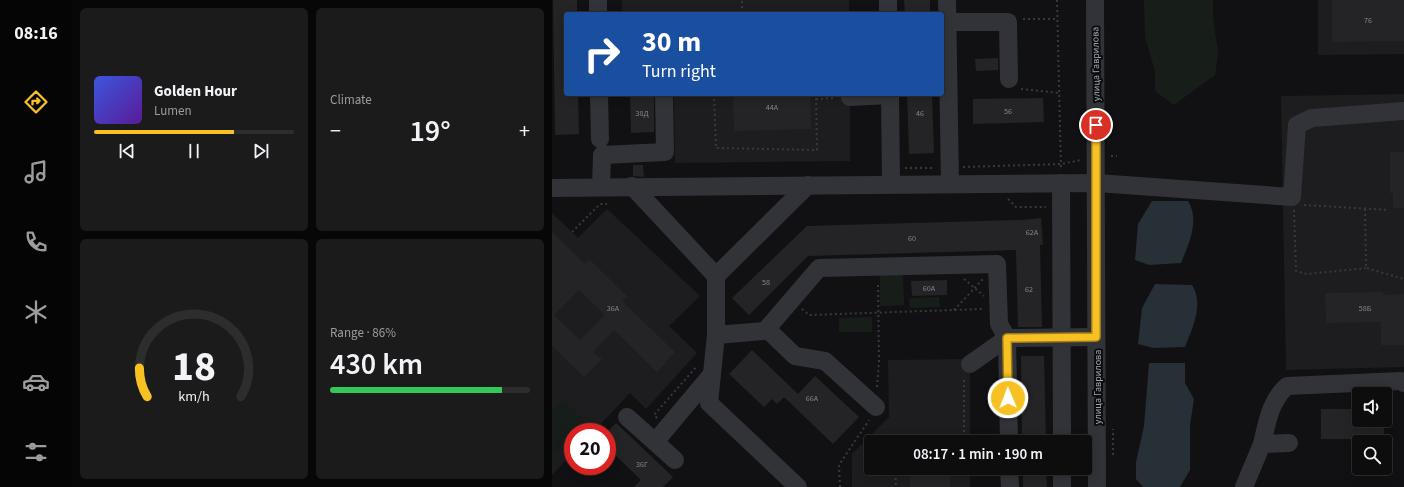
<!DOCTYPE html>
<meta charset="utf-8">
<style>
body{margin:0;font-family:"Source Sans 3",sans-serif;background:#1b1b1c;color:#f1f3f6;height:100vh;display:flex;flex-direction:column;font-size:15px;white-space:nowrap}
*{box-sizing:border-box;margin:0}
p{font-size:13px;color:#9a9c9e}
.icon{flex:none;width:22px;height:22px;fill:none;stroke:currentColor;stroke-width:2;stroke-linecap:round;stroke-linejoin:round}
.map{position:relative;flex:1;overflow:hidden}
.panel{display:flex;flex-direction:column;gap:8px;padding:8px;background:#070708;width:480px}
.panel>*{flex:none}
.top-card{position:absolute;left:12px;top:12px;width:380px;height:84px;border-radius:4px;box-shadow:0 2px 10px #0003,0 0 0 1px #2d2d2e;background:#1a4fa0;color:#fff;overflow:hidden}
.controls{position:absolute;left:800px;top:387px;display:grid;gap:8px}
.controls a{display:grid;place-items:center;width:40px;height:40px;border-radius:4px;background:#0d0d0e;box-shadow:0 2px 10px #0003,0 0 0 1px #2d2d2e;font-size:20px}
.speed{position:absolute;left:12px;top:423px;display:flex;gap:8px;font-size:20px;font-weight:700;text-align:center}
.speed>*{display:grid;place-content:center;width:52px;height:52px;border-radius:50%;background:#0d0d0e;box-shadow:0 2px 10px #0003,0 0 0 1px #2d2d2e;line-height:1}
.speed .limit{border:6px solid #d22;background:#fff;color:#111}
.pin{position:absolute;display:grid;place-items:center;width:34px;height:34px;color:#fff;margin:-17px;border:2px solid #fff;border-radius:50%;box-shadow:0 1px 4px #0007}
.me{position:absolute;width:44px;margin:-22px;rotate:359deg;stroke-linejoin:round;filter:drop-shadow(0 0 3px #0008)}
.turn{display:flex;align-items:center;gap:14px;height:84px;padding:0 12px;font-size:18px}
.turn .icon{width:52px;height:52px;stroke-width:2.5}
.turn b{display:block;font-size:28px;line-height:34px}
.big{font-size:30px;font-weight:600;line-height:1.1}
.panel .card{flex:1;display:flex;flex-direction:column;justify-content:center;gap:6px;min-width:0;padding:0 14px;border-radius:6px;background:#1b1b1c}
.panel .dial{align-items:center;gap:0}
.dial svg{height:104px;overflow:visible;fill:none;stroke:#2d2d2e;stroke-width:7;stroke-linecap:round;text-anchor:middle}
.dial text{fill:#f1f3f6;stroke:none}
.song{display:flex;align-items:center;gap:12px}
.cover{width:48px;height:48px;border-radius:6px;background:linear-gradient(135deg,hsl(230 70% 55%),hsl(270 70% 35%))}
.played{height:4px;border-radius:2px;background:linear-gradient(90deg,#f8c123 70%,#2d2d2e 70%)}
.keys{display:flex;justify-content:space-around;direction:ltr}
.heat{display:flex;justify-content:space-between;align-items:center;font-size:22px;direction:ltr}
.charge{height:6px;border-radius:3px;background:linear-gradient(90deg,#34c759 86%,#2d2d2e 0)}
.panel .tiles{flex:1;display:grid;gap:8px;grid-template-columns:repeat(2,1fr)}
.trip{position:absolute;left:312px;top:435px;width:228px;height:40px;border-radius:4px;background:#0d0d0e;box-shadow:0 2px 10px #0003,0 0 0 1px #2d2d2e;font-weight:600;line-height:40px;text-align:center}
main{display:flex;flex:1;min-height:0}
.dock{display:flex;flex-direction:column;width:72px;justify-content:space-around;align-items:center;background:#050506;color:#9a9c9e}
.dock .icon{width:28px;height:28px}
.dock .selected{color:#f8c123}
.dock b{font-size:18px;color:#f1f3f6}
.map>svg:first-child{display:block}
.built{fill:#1d1d20}
.green{fill:#171e19}
.water{fill:#272f37}
.building{fill:#242427;fill-rule:evenodd}
.lines{fill:none;stroke-linecap:round;stroke-linejoin:round}
.path{stroke:#38393f;stroke-width:2;stroke-dasharray:2 3;stroke-linecap:butt}
.minor{stroke:#323338;stroke-width:18}
.route-casing{stroke:#a17d17;stroke-width:10}
.route{stroke:#f8c123;stroke-width:7}
.labels{text-anchor:middle;stroke-width:4;stroke-linejoin:round;paint-order:stroke}
.number-label{font-size:8px;fill:#828590}
.street-label{font-size:10px;fill:#a2a6b4;stroke:#0c0c0e}
</style>
<main>
<nav class="dock">
<b>08:16</b>
<svg class="icon selected" aria-label="directions" viewBox="0 0 24 24"><path d="M12 3l9 9-9 9-9-9zM9 14v-3h6M13 9l2 2-2 2"/></svg>
<svg class="icon" aria-label="music" viewBox="0 0 24 24"><path d="M9 18V5l10-2v13"/><circle cx="6" cy="18" r="3"/><circle cx="16" cy="16" r="3"/></svg>
<svg class="icon" aria-label="phone" viewBox="0 0 24 24"><path d="M5 4h4l2 5-3 2q2 4 5 5l2-3 5 2v4C11 20 4 13 5 4z"/></svg>
<svg class="icon" aria-label="climate" viewBox="0 0 24 24"><path d="M12 3v18M4 7l16 10M4 17L20 7"/></svg>
<svg class="icon" aria-label="car" viewBox="0 0 24 24"><path d="M5 17H2v-5l4-1 3-4h7l3 4 3 1v5h-3M9 17h6M6 11h13"/><circle cx="7" cy="17" r="2"/><circle cx="17" cy="17" r="2"/></svg>
<svg class="icon" aria-label="filters" viewBox="0 0 24 24"><path d="M4 7h16M4 17h16"/><circle cx="9" cy="7" r="2"/><circle cx="15" cy="17" r="2"/></svg>
</nav>
<section class="panel">
<div class="tiles">
<div class="card">
<div class="song"><i class="cover"></i><div><b>Golden Hour</b><p>Lumen</p></div></div>
<div class="played"></div>
<div class="keys"><svg class="icon" aria-label="previous" viewBox="0 0 24 24"><path d="M18 5L8 12l10 7zM5 5v14"/></svg><svg class="icon" aria-label="pause" viewBox="0 0 24 24"><path d="M8 5v14M16 5v14"/></svg><svg class="icon" aria-label="next" viewBox="0 0 24 24"><path d="M6 5l10 7-10 7zM19 5v14"/></svg></div>
</div>
<div class="card"><p>Climate</p>
<div class="heat"><a>−</a><b class="big">19°</b><a>+</a></div>
</div>
<div class="card dial"><svg viewBox="0 0 100 80">
<path d="M14 69A42 42 0 1 1 86 69"/>
<path d="M14 69A42 42 0 0 1 8 47" stroke="#f8c123"/>
<text x="50" y="56" font-size="32" font-weight="700">18</text>
<text x="50" y="72" font-size="11">km/h</text>
</svg></div>
<div class="card"><p>Range · 86%</p><b class="big">430 km</b><div class="charge"></div></div>
</div>
</section>
<div class="map">
<svg width="852" height="487" viewBox="0 0 852 487">
<rect width="100%" height="100%" fill="#111113"/>
<!-- built -->
<g class="built">
<rect x="70" y="0" width="227" height="14"/>
<path d="M766,0h86v54l-86,1z"/>
<path d="M122,94h176v67l-175,2z"/>
<path d="M852,94v273l-118,3 -5,-274z"/>
<path d="M55,209l93,87 -31,30 28,27 -51,56 -16,-16 -37,39h-20v21l-21,22v-262l26,25z"/>
<path d="M418,359v83h-99v26h99v19h-118v-33l37,-37 -1,-57z"/>
</g>
<!-- green -->
<g class="green">
<path d="M592,0h69v16l5,38 -3,21 -41,30 -19,-14v-20l-10,-34z"/>
<path d="M328,273h23l1,32 -24,1z"/>
<path d="M387,297l1,10 -30,1 -1,-10z"/>
<path d="M320,317v15h-33v-14z"/>
<path d="M11,399l23,23 -9,10h-4v4l-21,22v-47z"/>
</g>
<!-- water -->
<g class="water">
<path d="M600,201h36c12,19 1,43 -7,62l-32,2 -14,-5 3,-36z"/>
<path d="M603,284l37,1c12,19 1,42 -7,62l-32,1 -15,-4 4,-36z"/>
<path d="M597,363h36v20l9,16 -4,26v45l-10,17h-37l-7,-8v-17l8,-36z"/>
</g>
<!-- building -->
<g class="building">
<path d="M1,0h24v14h-11v80h12l1,40 -24,1z"/>
<path d="M352,0h26v14h-25z"/>
<path d="M780,0h72v41l-72,1z"/>
<path d="M446,58v12l-22,1 -1,-12z"/>
<path d="M78,94h24v38l-23,1z"/>
<path d="M207,94h51l1,35 -77,2 -1,-35h27z"/>
<path d="M355,94h25l2,59 -25,1z"/>
<path d="M491,98l1,24 -71,2v-25z"/>
<path d="M838,152h14v56h-11v-15h-3z"/>
<path d="M81,165h10l1,12 -11,-1z"/>
<path d="M489,218l2,27h-3l2,82h-24l-2,-77 -208,6 -59,59 -17,-17 75,-72 215,-6z"/>
<path d="M0,232l33,32 5,-4 37,36 -5,5 53,51 -18,20 -43,-42 -21,22 9,7 -18,18 -32,-31zM27,290l26,25 -25,25 -26,-25z"/>
<path d="M395,280v15l-35,1 -1,-15z"/>
<path d="M831,292v3l21,-1v51h-23v-23l-55,1 -1,-30z"/>
<path d="M200,350l46,44 17,-18 44,41 -26,27 -49,-47 -7,7 -5,-5 -8,8 -35,-33z"/>
<path d="M469,356h23l2,86h-24z"/>
<path d="M769,409h38v11h25v19h-63z"/>
<path d="M64,423l57,54 -10,10h-29l7,-7 -34,-33v-15z"/>
<path d="M376,468h22v19h-40v-16h18z"/>
<path d="M471,468h23l1,19h-24z"/>
</g>
<g class="lines">
<!-- path -->
<g class="path">
<path d="M505,0l4,170"/>
<path d="M190,13v-13"/>
<path d="M180,14l83,-2v2"/>
<path d="M471,19h35"/>
<path d="M469,89l38,4"/>
<path d="M162,94l2,54 101,2 -1,-56"/>
<path d="M264,99l19,-1"/>
<path d="M559,156h6"/>
<path d="M411,167l98,-3 20,-4"/>
<path d="M353,168h30"/>
<path d="M456,199l8,8h30"/>
<path d="M752,205l85,5"/>
<path d="M813,209l1,59 38,11"/>
<path d="M742,210l2,61 10,3 60,-6"/>
<path d="M20,232l28,-28h7"/>
<path d="M412,279l20,17"/>
<path d="M250,309l7,6 174,-6"/>
<path d="M402,310l29,-31"/>
<path d="M325,387l2,-25 -1,-80"/>
<path d="M105,418l-3,-3 43,-49"/>
<path d="M412,442v-65"/>
<path d="M561,455v-26"/>
<path d="M343,468l1,19"/>
<path d="M288,487l-1,-22 30,-45"/>
</g>
<!-- minor -->
<g class="minor">
<path d="M46,0v14"/>
<path d="M336,0v14"/>
<path d="M395,0l3,184"/>
<path d="M543,0l2,487"/>
<path d="M395,22h61l1,57"/>
<path d="M47,94l1,45"/>
<path d="M338,94l1,90"/>
<path d="M298,97l40,-2"/>
<path d="M509,183l1,259"/>
<path d="M80,186l84,90 92,-91"/>
<path d="M49,187l1,-32 63,-3 -1,-58"/>
<path d="M0,188l545,-5 195,14 5,-72 15,-7 92,-7"/>
<path d="M164,276v59l-7,68 89,84"/>
<path d="M215,329l28,27 30,5 51,46"/>
<path d="M164,335l49,-4 54,-63 178,-4 2,60 8,14 89,-1"/>
<path d="M455,338l2,104"/>
<path d="M418,364l37,-26"/>
<path d="M75,417l28,25"/>
<path d="M710,444c5,-21 8,-43 25,-58l114,-5 3,2"/>
<path d="M123,460l-20,-18 57,-68"/>
<path d="M457,468l1,19"/>
<path d="M510,468v19"/>
<path d="M692,487l18,-43 27,-1"/>
</g>
</g>
<g class="lines">
<defs>
<path id="route" d="M456,398l-1,-60 89,-1v-212"/>
</defs>
<!-- route casing -->
<use href="#route" class="route-casing"/>
<!-- route -->
<use href="#route" class="route"/>
</g>
<g class="labels">
<!-- number labels -->
<g class="number-label">
<text x="816" y="23">76</text>
<text x="220" y="110">44А</text>
<text x="456" y="114">56</text>
<text x="90" y="116">38Д</text>
<text x="368" y="116">46</text>
<text x="480" y="235">62А</text>
<text x="360" y="241">60</text>
<text x="214" y="285">58</text>
<text x="377" y="291">60А</text>
<text x="477" y="292">62</text>
<text x="61" y="311">36А</text>
<text x="813" y="311">58Б</text>
<text x="260" y="401">66А</text>
<text x="90" y="467">36Г</text>
</g>
<!-- street labels -->
<g class="street-label">
<text transform="translate(543 64) rotate(-91)" y="4">улица Гаврилова</text>
<text transform="translate(545 387) rotate(-90)" y="4">улица Гаврилова</text>
</g>
</g>
</svg>
<div class="controls">
<a><svg class="icon" aria-label="sound" viewBox="0 0 24 24"><path d="M4 9h4l5-4v14l-5-4H4zM17 9q2 3 0 6"/></svg></a>
<a><svg class="icon" aria-label="search" viewBox="0 0 24 24"><circle cx="10" cy="10" r="6"/><path d="M15 15l6 6"/></svg></a>
</div>
<div class="speed"><div class="limit">20</div></div>
<div class="pin" style="left:544px;top:125px;background:#d93025"><svg class="icon" aria-label="arrive" viewBox="0 0 24 24"><path d="M6 21V4h12l-3 4 3 4H6"/></svg></div>
<svg class="me" style="left:456px;top:398px" viewBox="-20 -20 40 40"><circle r="17" fill="#f8c123" stroke="#fff" stroke-width="3"/><path d="M0-11L8 9 0 5-8 9z" fill="#fff"/></svg>
<div class="trip">08:17 · 1 min · 190 m</div>
<div class="top-card">
<div class="turn"><svg class="icon" aria-label="right" viewBox="0 0 24 24"><path d="M7 20v-9h11M14 6l5 5-5 5"/></svg><div><b>30 m</b>Turn right</div></div>
</div>
</div>
</main>
